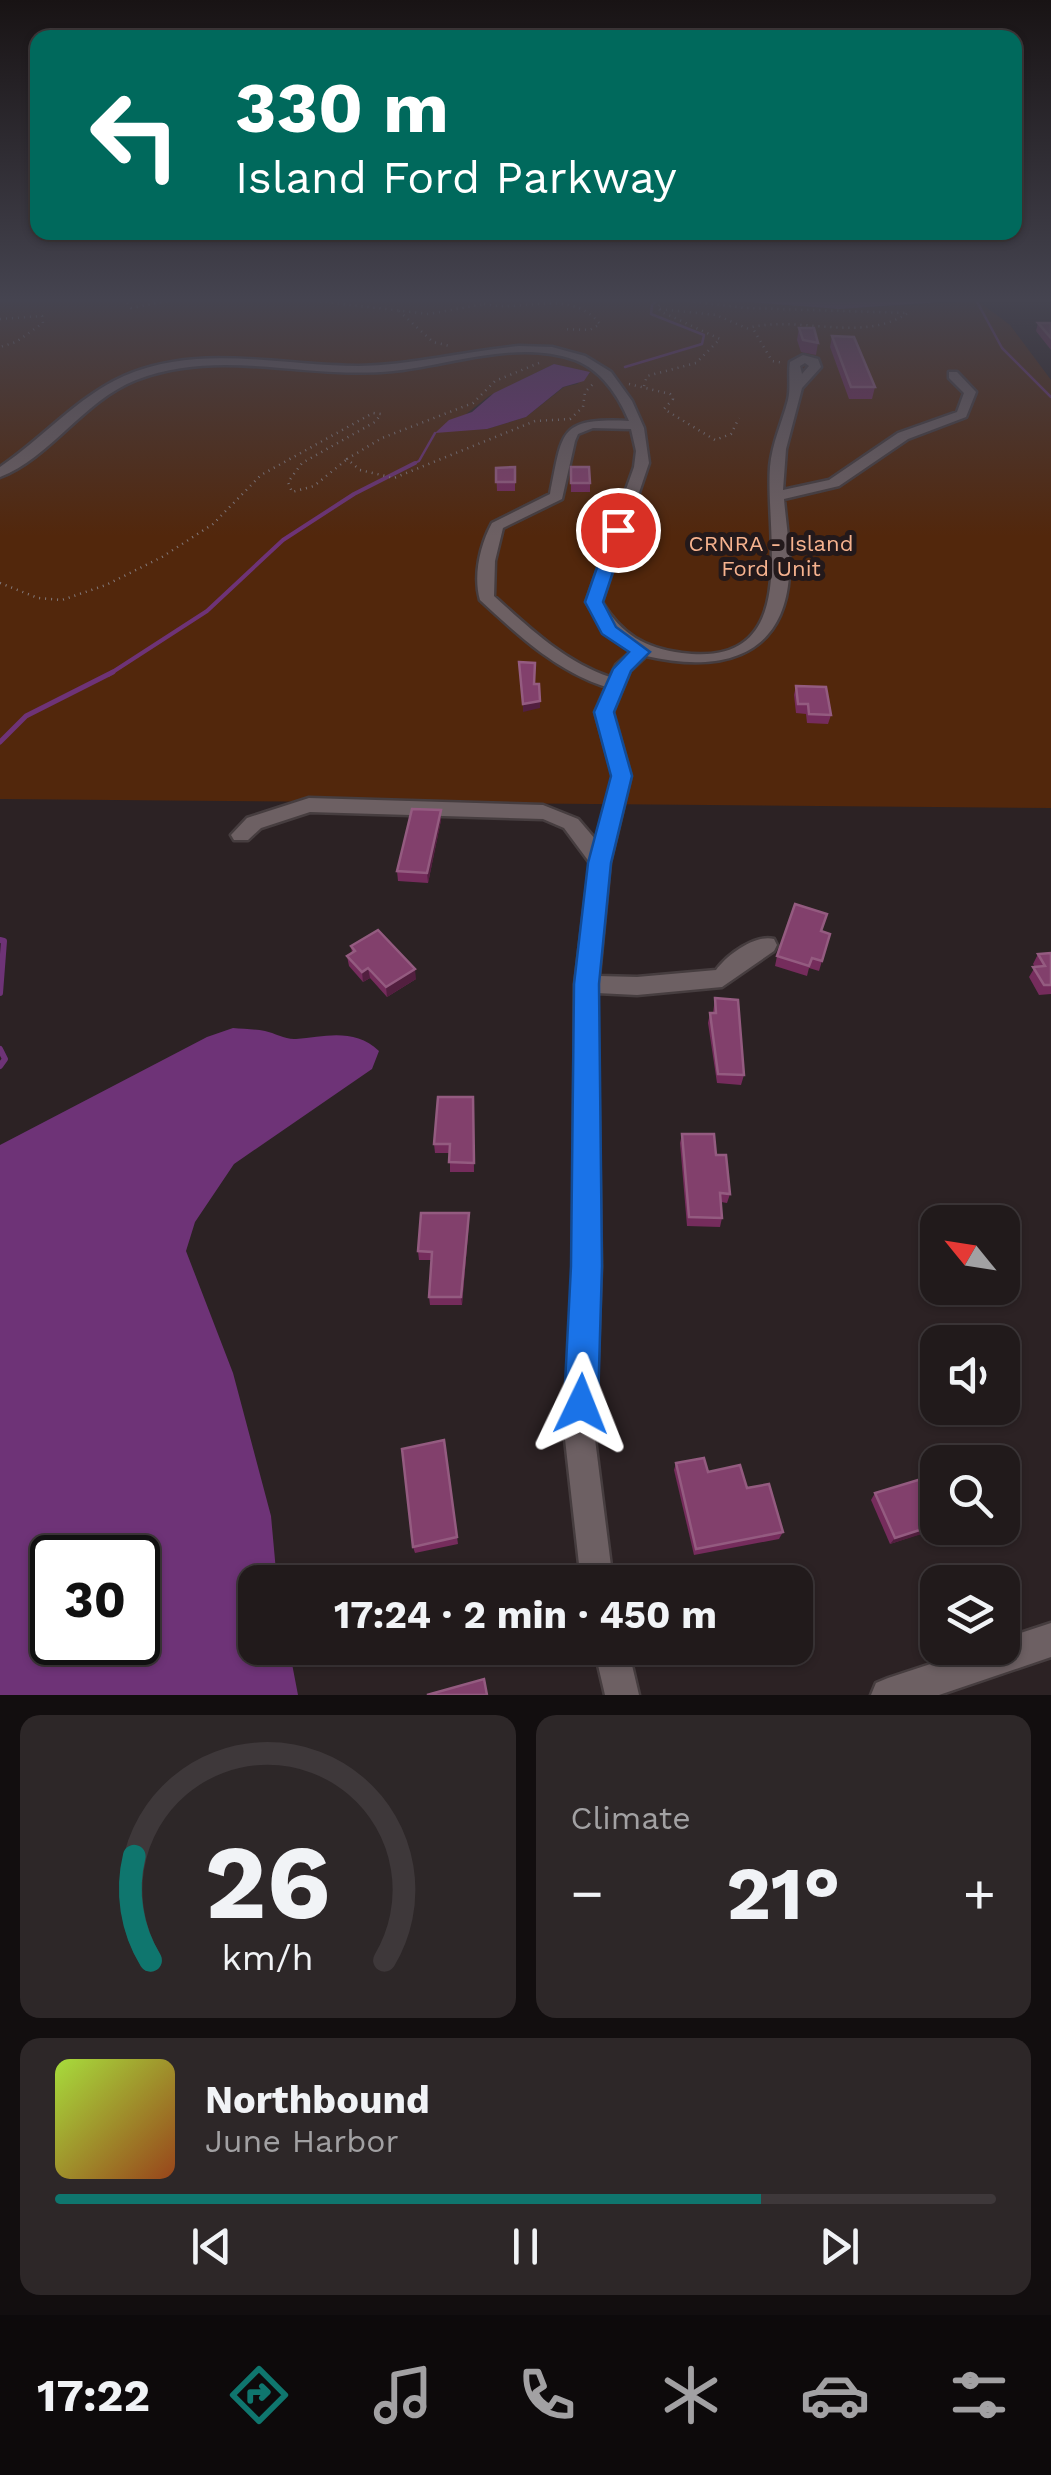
<!DOCTYPE html>
<meta charset="utf-8">
<style>
body{margin:0;font-family:"Work Sans",sans-serif;background:#2d2728;color:#f1f3f6;height:100vh;display:flex;flex-direction:column;font-size:38px;white-space:nowrap}
*{box-sizing:border-box;margin:0}
p{font-size:32px;color:#a2a1a3}
.icon{flex:none;width:55px;height:55px;fill:none;stroke:currentColor;stroke-width:2;stroke-linecap:round;stroke-linejoin:round}
.map{position:relative;height:1695px;overflow:hidden}
.drawer{display:flex;flex-direction:column;gap:20px;padding:20px;background:#120e0f;flex:1}
.drawer>*{flex:none}
.top-card{position:absolute;left:30px;top:30px;width:992px;height:210px;border-radius:20px;box-shadow:0 2px 8px #0004,0 0 0 2px #3e383a;background:#00695c;color:#fff;overflow:hidden}
.needle{width:65px;rotate:300deg}
.buttons{position:absolute;left:920px;top:1205px;display:grid;gap:20px}
.buttons a{display:grid;place-items:center;width:100px;height:100px;border-radius:20px;background:#211a1b;box-shadow:0 2px 8px #0004,0 0 0 2px #3e383a;font-size:50px}
.speed{position:absolute;left:30px;top:1535px;display:flex;gap:20px;font-size:50px;font-weight:700;text-align:center}
.speed>*{display:grid;place-content:center;width:130px;height:130px;border-radius:50%;background:#211a1b;box-shadow:0 2px 8px #0004,0 0 0 2px #3e383a;line-height:1}
.speed .limit{border:5px solid #111;border-radius:15px;background:#fff;color:#111}
.pin{position:absolute;display:grid;place-items:center;width:85px;height:85px;color:#fff;margin:-42px;border:5px solid #fff;border-radius:50%;box-shadow:0 2px 10px #0007}
.me{position:absolute;width:110px;margin:-55px;rotate:2deg;stroke-linejoin:round;filter:drop-shadow(0 0 8px #0008)}
.turn{display:flex;align-items:center;gap:35px;height:210px;padding:0 40px;font-size:45px}
.turn .icon{width:130px;height:130px;stroke-width:2.5}
.turn b{display:block;font-size:70px;line-height:85px}
.big{font-size:75px;font-weight:700;line-height:1.1}
.drawer .tile{flex:1;display:flex;flex-direction:column;justify-content:center;gap:15px;min-width:0;padding:0 35px;border-radius:20px;background:#2d2728}
.drawer .dial{align-items:center;gap:0}
.dial svg{height:260px;overflow:visible;fill:none;stroke:#3e383a;stroke-width:7;stroke-linecap:round;text-anchor:middle}
.dial text{fill:#f1f3f6;stroke:none}
.song{display:flex;align-items:center;gap:30px}
.cover{width:120px;height:120px;border-radius:15px;background:linear-gradient(135deg,hsl(80 70% 55%),hsl(20 70% 35%))}
.played{height:10px;border-radius:5px;background:linear-gradient(90deg,#0f766e 75%,#3e383a 75%)}
.keys{display:flex;justify-content:space-around;direction:ltr}
.heat{display:flex;justify-content:space-between;align-items:center;font-size:55px;direction:ltr}
.drawer .tiles{flex:1;display:grid;gap:20px;grid-template-columns:1fr 1fr}
.tile:last-child{grid-column:span 2}
.trip{position:absolute;left:238px;top:1565px;width:575px;height:100px;border-radius:20px;background:#211a1b;box-shadow:0 2px 8px #0004,0 0 0 2px #3e383a;font-weight:700;line-height:100px;text-align:center}
.tabs{display:flex;height:160px;justify-content:space-around;align-items:center;background:#0d0a0b;color:#a2a1a3}
.tabs .icon{width:70px;height:70px}
.tabs .selected{color:#0f766e}
.tabs b{font-size:45px;color:#f1f3f6}
.map>svg:first-child{display:block}
.green{fill:#52270c;fill-rule:evenodd}
.water{fill:#6e3377;fill-rule:evenodd}
.lines{fill:none;stroke-linecap:round;stroke-linejoin:round}
.stream-far3{stroke:#6e3377;stroke-width:2.5}
.stream-far2{stroke:#6e3377;stroke-width:4}
.stream-far1{stroke:#6e3377;stroke-width:5}
.stream{stroke:#6e3377;stroke-width:6}
.minor-casing{stroke:#463d3f;stroke-width:5}
.path{stroke:#847b7d;stroke-width:2.5;stroke-dasharray:1 5;stroke-linecap:butt}
.minor{fill:#6d6063;fill-rule:evenodd}
.wall{fill:#752c5c}
.shaded-wall{fill:#521f3f}
.building{fill:#82406c;stroke:#945b80;stroke-width:2.5}
.route{fill:#1a73e8;stroke:#114b97;stroke-width:2.5}
.labels{text-anchor:middle;stroke-width:10;stroke-linejoin:round;paint-order:stroke}
.far-park-label{font-size:22px;fill:#f7b38f;stroke:#23191b}
</style>
<div class="map">
<svg width="1051" height="1695" viewBox="0 0 1051 1695">
<rect width="100%" height="100%" fill="#2c2224"/>
<!-- green -->
<path class="green" d="M0,298h697l142,11 139,-8 32,24 41,55v428l-1051,-9zM554,364l36,9 -13,11 -13,3 -38,30 -39,12 -41,1 43,-34z"/>
<!-- water -->
<g class="water">
<path d="M697,298h300l-158,11z"/>
<path d="M554,364l36,8 -6,9 -21,6 -37,30 -39,12 -52,4 14,-13 23,-8 22,-19z"/>
<path d="M233,1028c10,1 22,1 32,3 10,2 21,9 31,8 30,-3 59,-11 83,12l-7,18 -138,95 -39,58 -9,29 47,122 38,143 6,66h-22v66h34l9,47h-298v-550l207,-108zM52,1558h86v84h-86z"/>
</g>
<g class="lines">
<!-- stream-far3 -->
<g class="stream-far3">
<path d="M975,298l27,50 49,49"/>
<path d="M625,367l77,-23 2,-9 -53,-21 1,-9 8,-7"/>
<path d="M411,465l8,-4 16,-28"/>
</g>
<!-- stream-far2 -->
<path class="stream-far2" d="M108,675l99,-64 76,-71 71,-46 61,-31"/>
<!-- stream-far1 -->
<path class="stream-far1" d="M0,742l26,-26 87,-44"/>
<!-- stream -->
<g class="stream">
<path d="M0,940l4,1 -4,52"/>
<path d="M0,1049l5,10 -5,7"/>
</g>
<defs>
<g id="minor">
<path d="M519,346l33,1 33,9 26,16 21,29 12,27 5,35 -47,139c20,33 43,46 80,51 121,16 83,-117 88,-186 2,-24 12,-44 18,-67 3,-13 0,-26 2,-38l13,-7 15,4 3,8 -19,21 -16,61 -3,41 46,-10 69,-47 59,-21 7,-19 -15,-15v-6h8l19,20 -10,25 -58,22 -69,47 -55,13c2,25 7,51 5,77 -6,85 -74,96 -143,80l-16,15 -17,41 18,64 -21,87 -11,113 38,1 79,-7c11,-15 39,-36 58,-31l3,6 -3,6 -52,36 -85,8 -40,-2 4,274 -6,172 18,143h-32l-16,-143 8,-172 2,-283 15,-121 -26,-35 -21,-9 -233,-7 -49,16 -13,12h-14l-3,-5 16,-17 62,-20 234,7 35,14 18,21 17,-64 -18,-64 11,-25c-50,-16 -88,-52 -126,-87 -7,-24 0,-55 12,-77l58,-29c13,-63 8,-76 79,-73 -11,-26 -28,-51 -54,-61 -57,-21 -124,5 -182,11 -86,9 -173,-24 -257,9 -53,21 -86,78 -136,97v-10c42,-28 77,-70 124,-91 76,-33 156,-10 235,-10 54,-1 107,-15 160,-20zM805,363l4,3 -7,8 -2,-8zM593,428l38,1 5,22 -2,16 -48,135 18,28 28,21 -16,14 -6,12c-45,-15 -82,-50 -116,-81l1,-35 8,-33 59,-29 13,-58 3,-7z"/>
<path d="M1051,1623v34l-112,38h-68l5,-12 12,-5 91,-30h23v-9z"/>
<path d="M594,1648h34l11,47h-34z"/>
</g>
</defs>
<!-- minor casing -->
<use href="#minor" class="minor-casing"/>
<!-- path -->
<g class="path">
<path d="M124,298l7,10 54,-10"/>
<path d="M218,298h73l138,16 55,-10"/>
<path d="M484,298v6c40,9 86,-17 116,20l-10,6 -28,-1"/>
<path d="M664,298l81,10 163,5c-46,30 -105,3 -156,14l20,34 12,2"/>
<path d="M660,309l56,6 35,15"/>
<path d="M399,311l34,31 17,4"/>
<path d="M0,319l42,-3 1,7 -27,19 -16,5"/>
<path d="M539,363l-44,18 -22,22 -91,35 -35,21 13,11 34,8 141,-57 35,-2 13,-12 2,-15 10,-10"/>
<path d="M629,384l41,10 3,5 -9,10 51,31 16,-6 8,-16"/>
<path d="M644,386l3,-10 49,-13 24,-24 -56,-26 -7,-5 6,-7"/>
<path d="M0,583l38,15 24,2 44,-15 56,-28 51,-33 48,-49 112,-62 8,1 -6,8 -73,41 -14,19 4,10 22,-6 32,-26"/>
</g>
<!-- minor -->
<use href="#minor" class="minor"/>
</g>
<!-- wall -->
<g class="wall">
<path d="M1038,323h13v27l-15,-19z"/>
<path d="M799,328l19,15 -2,12 -15,-3 -4,-12z"/>
<path d="M832,336l43,51 -3,12h-23l-19,-52z"/>
<path d="M515,467v24h-18l-1,-23z"/>
<path d="M571,467l19,16v9h-19z"/>
<path d="M796,686l35,29 -3,9 -21,-1 -1,-9 -10,-1 -2,-18z"/>
<path d="M441,810v10l-13,63 -30,-2 -1,-10z"/>
<path d="M821,932l9,2 -11,37 -10,-3 -2,8 -32,-10 2,-10z"/>
<path d="M351,946l65,33 -29,18 -17,-19 -7,4 -14,-16 -2,-10 5,-3z"/>
<path d="M1051,953v41l-12,1 -10,-18 6,-10 -2,-3 5,-10z"/>
<path d="M715,998l29,77 -3,10 -24,-2 -9,-60 2,-10h3z"/>
<path d="M473,1097l1,75h-24v-19h-15l-1,-9z"/>
<path d="M682,1134l34,21 14,39 -3,9 -6,-1 1,16 -2,9 -33,-1 -7,-83z"/>
<path d="M469,1222l-7,83h-32l-1,-8 2,-37h-12l-1,-9z"/>
<path d="M444,1440l14,104 -43,9 -2,-6z"/>
<path d="M676,1463l32,9 39,16 36,44 -4,7 -85,16 -20,-85z"/>
<path d="M875,1493l63,35 -48,16 -19,-44z"/>
</g>
<!-- shaded-wall -->
<g class="shaded-wall">
<path d="M540,701v7l-17,4v-8z"/>
<path d="M441,810v10l-13,63 -1,-10z"/>
<path d="M368,968l2,10 -7,4 -1,-10z"/>
<path d="M415,969l1,10 -29,18 -1,-10z"/>
<path d="M469,1213v9l-7,83 -1,-8z"/>
<path d="M938,1524v4h3l-51,16 5,-6z"/>
</g>
<!-- building -->
<g class="building">
<path d="M1038,323h13v15z"/>
<path d="M799,328h15l4,15 -15,-3z"/>
<path d="M832,336l22,1 21,50h-24z"/>
<path d="M515,467v15h-19v-14z"/>
<path d="M571,467h18l1,16h-19z"/>
<path d="M519,662l16,1 -1,21h5l1,17 -17,3z"/>
<path d="M796,686l30,1 5,28 -22,-1 -1,-10h-10z"/>
<path d="M412,809l29,1 -14,63 -30,-2z"/>
<path d="M795,904l32,10 -6,17 9,3 -8,27 -10,-3 -3,8 -32,-10z"/>
<path d="M378,930l37,39 -29,18 -18,-19 -6,4 -15,-16 8,-5 -4,-5z"/>
<path d="M1051,953v32h-7l-11,-18 12,-1 -7,-12z"/>
<path d="M715,998l23,2 6,75 -26,-1 -8,-61h6z"/>
<path d="M438,1097h35l1,66 -25,-1 1,-18h-16z"/>
<path d="M682,1134h32l2,21h10l4,39 -10,-1 2,25 -33,-1z"/>
<path d="M421,1213h48l-8,84h-32l3,-45 -14,-1z"/>
<path d="M444,1440l13,97 -44,10 -11,-98z"/>
<path d="M704,1458l4,14 32,-7 7,23 22,-4 14,48 -87,17 -20,-86z"/>
<path d="M938,1474v50l-43,14 -20,-45z"/>
<path d="M484,1679l3,16h-60z"/>
</g>
<!-- sky -->
<linearGradient id="sky" x2="0" y2="1"><stop stop-color="#181314"/><stop offset="0.56" stop-color="#454450"/><stop offset="1" stop-color="#454450" stop-opacity="0"/></linearGradient>
<rect width="1051" height="536" fill="url(#sky)"/>
<!-- route -->
<path class="route" d="M618,526l9,4 -24,72 13,25 34,25 -19,19 -17,41 18,64 -21,87 -12,121 3,282 -4,138 -5,12 -12,5 -12,-5 -5,-12 7,-138 3,-282 14,-121 23,-87 -17,-64 19,-43 16,-17 -27,-18 -17,-32 25,-72z"/>
<g class="labels">
<!-- far-park labels -->
<g class="far-park-label">
<text x="771" y="551">CRNRA - Island<tspan x="771" dy="25">Ford Unit</tspan></text>
</g>
</g>
</svg>
<div class="buttons">
<a><svg class="needle" viewBox="-14 -14 28 28"><path d="M0-13l5 13h-10z" fill="#e53935"/><path d="M0 13l5-13h-10z" fill="#a2a1a3"/></svg></a>
<a><svg class="icon" aria-label="sound" viewBox="0 0 24 24"><path d="M4 9h4l5-4v14l-5-4H4zM17 9q2 3 0 6"/></svg></a>
<a><svg class="icon" aria-label="search" viewBox="0 0 24 24"><circle cx="10" cy="10" r="6"/><path d="M15 15l6 6"/></svg></a>
<a><svg class="icon" aria-label="layers" viewBox="0 0 24 24"><path d="M12 4l9 5-9 5-9-5zM3 14l9 5 9-5"/></svg></a>
</div>
<div class="speed"><div class="limit">30</div></div>
<div class="pin" style="left:618px;top:530px;background:#d93025"><svg class="icon" aria-label="arrive" viewBox="0 0 24 24"><path d="M6 21V4h12l-3 4 3 4H6"/></svg></div>
<svg class="me" style="left:581px;top:1404px" viewBox="-20 -20 40 40"><path d="M0-17L14 15 0 8-14 15z" fill="#1a73e8" stroke="#fff" stroke-width="4"/></svg>
<div class="trip">17:24 · 2 min · 450 m</div>
<div class="top-card">
<div class="turn"><svg class="icon" aria-label="left" viewBox="0 0 24 24"><path d="M17 20v-9H6M10 6l-5 5 5 5"/></svg><div><b>330 m</b>Island Ford Parkway</div></div>
</div>
</div>
<section class="drawer">
<div class="tiles">
<div class="tile dial"><svg viewBox="0 0 100 80">
<path d="M14 69A42 42 0 1 1 86 69"/>
<path d="M14 69A42 42 0 0 1 9 37" stroke="#0f766e"/>
<text x="50" y="56" font-size="32" font-weight="700">26</text>
<text x="50" y="72" font-size="11">km/h</text>
</svg></div>
<div class="tile"><p>Climate</p>
<div class="heat"><a>−</a><b class="big">21°</b><a>+</a></div>
</div>
<div class="tile">
<div class="song"><i class="cover"></i><div><b>Northbound</b><p>June Harbor</p></div></div>
<div class="played"></div>
<div class="keys"><svg class="icon" aria-label="previous" viewBox="0 0 24 24"><path d="M18 5L8 12l10 7zM5 5v14"/></svg><svg class="icon" aria-label="pause" viewBox="0 0 24 24"><path d="M8 5v14M16 5v14"/></svg><svg class="icon" aria-label="next" viewBox="0 0 24 24"><path d="M6 5l10 7-10 7zM19 5v14"/></svg></div>
</div>
</div>
</section>
<nav class="tabs">
<b>17:22</b>
<svg class="icon selected" aria-label="directions" viewBox="0 0 24 24"><path d="M12 3l9 9-9 9-9-9zM9 14v-3h6M13 9l2 2-2 2"/></svg>
<svg class="icon" aria-label="music" viewBox="0 0 24 24"><path d="M9 18V5l10-2v13"/><circle cx="6" cy="18" r="3"/><circle cx="16" cy="16" r="3"/></svg>
<svg class="icon" aria-label="phone" viewBox="0 0 24 24"><path d="M5 4h4l2 5-3 2q2 4 5 5l2-3 5 2v4C11 20 4 13 5 4z"/></svg>
<svg class="icon" aria-label="climate" viewBox="0 0 24 24"><path d="M12 3v18M4 7l16 10M4 17L20 7"/></svg>
<svg class="icon" aria-label="car" viewBox="0 0 24 24"><path d="M5 17H2v-5l4-1 3-4h7l3 4 3 1v5h-3M9 17h6M6 11h13"/><circle cx="7" cy="17" r="2"/><circle cx="17" cy="17" r="2"/></svg>
<svg class="icon" aria-label="filters" viewBox="0 0 24 24"><path d="M4 7h16M4 17h16"/><circle cx="9" cy="7" r="2"/><circle cx="15" cy="17" r="2"/></svg>
</nav>
